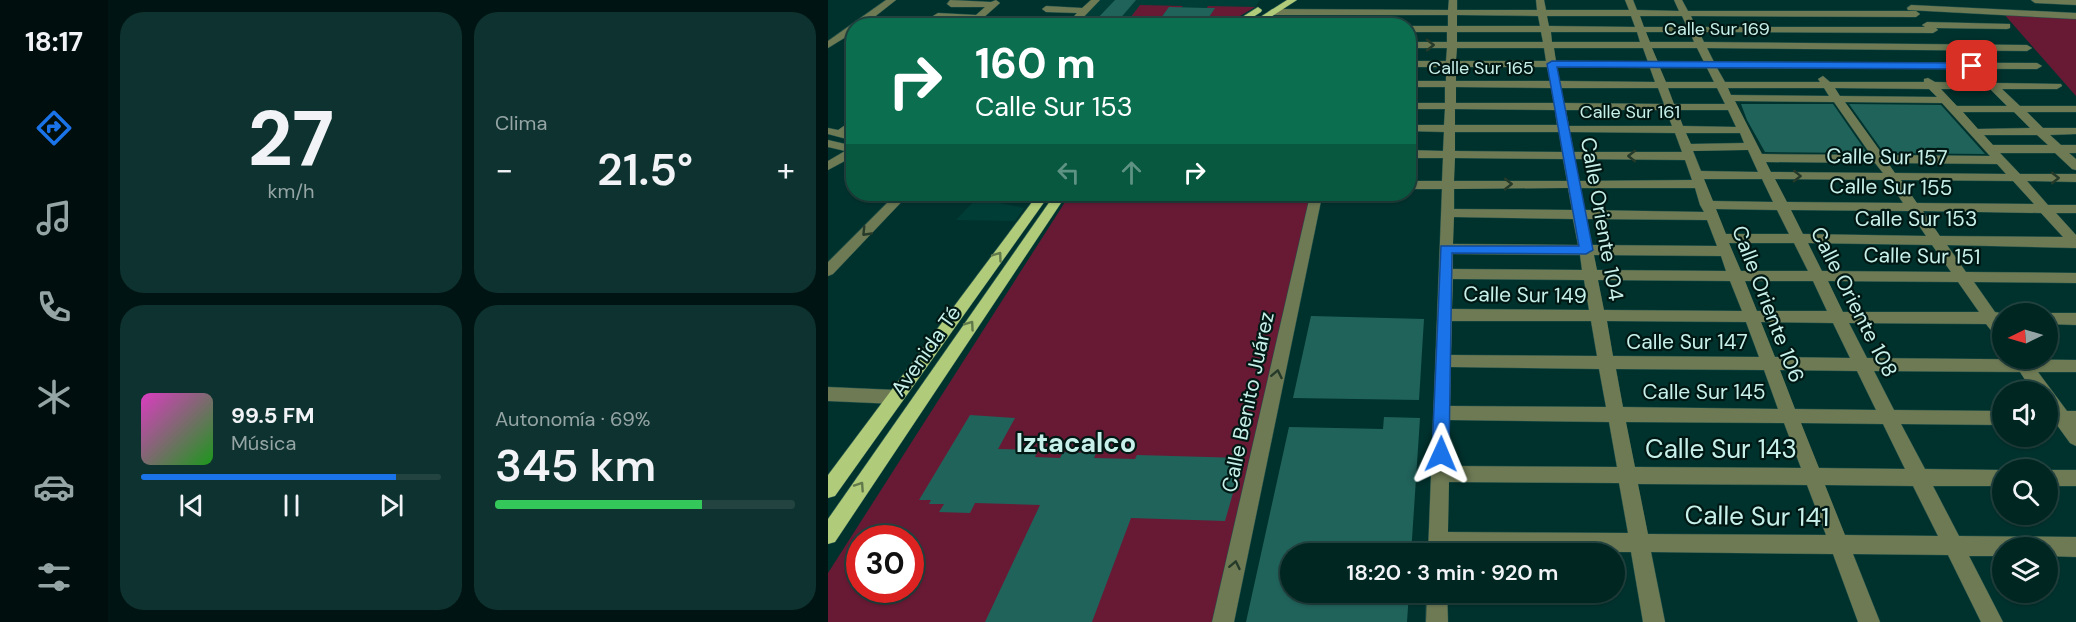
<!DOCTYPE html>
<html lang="es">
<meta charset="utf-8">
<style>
body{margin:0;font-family:"DM Sans",sans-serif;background:#0e322f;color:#f1f3f6;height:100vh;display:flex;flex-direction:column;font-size:22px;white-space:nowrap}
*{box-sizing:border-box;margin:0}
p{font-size:20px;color:#95a5a5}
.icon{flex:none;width:33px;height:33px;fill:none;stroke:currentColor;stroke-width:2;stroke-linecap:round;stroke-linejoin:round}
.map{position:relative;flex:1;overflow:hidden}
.sheet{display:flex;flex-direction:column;gap:12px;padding:12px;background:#001513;width:720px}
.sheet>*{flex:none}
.banner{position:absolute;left:18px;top:18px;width:570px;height:183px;border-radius:24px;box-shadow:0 2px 4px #0004,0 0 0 2px #224340;background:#0b6e4f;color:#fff;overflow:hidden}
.needle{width:39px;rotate:265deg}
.buttons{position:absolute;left:1164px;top:303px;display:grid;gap:12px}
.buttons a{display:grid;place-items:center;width:66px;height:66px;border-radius:50%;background:#002622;box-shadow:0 2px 4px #0004,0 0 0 2px #224340;font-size:30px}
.speed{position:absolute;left:18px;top:525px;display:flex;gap:12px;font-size:30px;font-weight:700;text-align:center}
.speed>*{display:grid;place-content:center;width:78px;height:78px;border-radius:50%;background:#002622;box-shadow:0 2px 4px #0004,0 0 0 2px #224340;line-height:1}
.speed .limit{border:9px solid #d22;background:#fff;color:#111}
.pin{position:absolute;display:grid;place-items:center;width:51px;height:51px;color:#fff;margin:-26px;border-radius:12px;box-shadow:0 3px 9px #0006}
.me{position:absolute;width:66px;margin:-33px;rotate:1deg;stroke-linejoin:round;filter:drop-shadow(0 0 4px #0008)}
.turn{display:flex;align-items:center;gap:21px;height:126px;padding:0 30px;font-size:27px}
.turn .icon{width:78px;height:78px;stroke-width:2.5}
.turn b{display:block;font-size:42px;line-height:51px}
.lanes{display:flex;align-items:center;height:57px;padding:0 30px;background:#0003;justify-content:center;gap:30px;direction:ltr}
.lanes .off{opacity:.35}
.big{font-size:45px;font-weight:600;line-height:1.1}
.sheet .tile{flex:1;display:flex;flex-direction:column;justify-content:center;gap:9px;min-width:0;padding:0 21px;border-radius:24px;background:#0e322f}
.sheet .dial{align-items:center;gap:0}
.dial b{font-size:78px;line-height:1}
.song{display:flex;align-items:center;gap:18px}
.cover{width:72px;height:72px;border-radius:9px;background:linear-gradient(135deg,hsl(310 70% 55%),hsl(120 70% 35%))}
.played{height:6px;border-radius:3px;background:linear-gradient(90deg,#1a73e8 85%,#224340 85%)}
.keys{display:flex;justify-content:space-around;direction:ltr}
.heat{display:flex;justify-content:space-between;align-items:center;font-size:33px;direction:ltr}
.charge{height:9px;border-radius:4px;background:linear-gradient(90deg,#34c759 69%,#224340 0)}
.sheet .tiles{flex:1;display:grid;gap:12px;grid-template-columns:repeat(2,1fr)}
.trip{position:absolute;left:452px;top:543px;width:345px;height:60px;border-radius:30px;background:#002622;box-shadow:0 2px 4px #0004,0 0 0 2px #224340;font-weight:600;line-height:60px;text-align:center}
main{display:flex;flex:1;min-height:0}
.tab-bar{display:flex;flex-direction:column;width:108px;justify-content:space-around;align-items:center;background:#000f0e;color:#95a5a5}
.tab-bar .icon{width:42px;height:42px}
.tab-bar .selected{color:#1a73e8}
.tab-bar b{font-size:27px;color:#f1f3f6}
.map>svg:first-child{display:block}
.built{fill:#013d37}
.green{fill:#681a35;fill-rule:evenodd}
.building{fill:#20635b}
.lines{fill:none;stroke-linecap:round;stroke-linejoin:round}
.minor-casing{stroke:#20504b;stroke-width:1}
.major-casing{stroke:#20504b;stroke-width:1}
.minor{fill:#6d7a54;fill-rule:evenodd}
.major{fill:#b0cb7a;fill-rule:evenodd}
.oneway{stroke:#263a2a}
.oneway2{stroke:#617a4c}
.route{fill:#1a73e8;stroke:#114b97;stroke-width:1.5}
.labels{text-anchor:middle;stroke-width:4.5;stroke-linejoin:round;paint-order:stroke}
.far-street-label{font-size:18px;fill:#c8f0ea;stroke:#001814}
.street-label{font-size:21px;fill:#c8f0ea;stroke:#001814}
.near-street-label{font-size:26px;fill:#c8f0ea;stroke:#001814}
.district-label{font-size:27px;font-weight:bold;fill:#c8f0ea;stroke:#001814}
</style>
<main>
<nav class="tab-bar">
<b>18:17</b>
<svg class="icon selected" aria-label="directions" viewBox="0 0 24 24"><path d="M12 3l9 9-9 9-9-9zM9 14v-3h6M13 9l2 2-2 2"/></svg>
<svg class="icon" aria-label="music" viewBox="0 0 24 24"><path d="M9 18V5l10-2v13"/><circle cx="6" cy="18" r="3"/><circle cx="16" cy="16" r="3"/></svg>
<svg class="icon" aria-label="phone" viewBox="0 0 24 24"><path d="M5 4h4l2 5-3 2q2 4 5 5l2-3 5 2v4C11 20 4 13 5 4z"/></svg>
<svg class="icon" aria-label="climate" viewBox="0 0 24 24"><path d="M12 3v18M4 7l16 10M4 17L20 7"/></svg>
<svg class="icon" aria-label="car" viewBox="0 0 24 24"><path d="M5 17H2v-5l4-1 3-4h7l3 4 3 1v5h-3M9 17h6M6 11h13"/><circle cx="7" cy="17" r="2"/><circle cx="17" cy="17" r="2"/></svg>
<svg class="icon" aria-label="filters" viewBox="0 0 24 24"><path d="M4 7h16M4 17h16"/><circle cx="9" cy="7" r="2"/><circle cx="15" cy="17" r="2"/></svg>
</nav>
<section class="sheet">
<div class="tiles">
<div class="tile dial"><b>27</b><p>km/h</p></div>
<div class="tile"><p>Clima</p>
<div class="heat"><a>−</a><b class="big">21.5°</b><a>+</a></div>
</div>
<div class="tile">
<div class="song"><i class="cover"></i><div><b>99.5 FM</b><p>Música</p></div></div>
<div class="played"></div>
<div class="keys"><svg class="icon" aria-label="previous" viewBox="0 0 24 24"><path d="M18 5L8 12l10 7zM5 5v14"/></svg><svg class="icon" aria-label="pause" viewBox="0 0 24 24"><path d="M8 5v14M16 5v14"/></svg><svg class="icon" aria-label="next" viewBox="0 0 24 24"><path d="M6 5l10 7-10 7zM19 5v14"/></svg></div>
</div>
<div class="tile"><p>Autonomía · 69%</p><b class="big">345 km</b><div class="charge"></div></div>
</div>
</section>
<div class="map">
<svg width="1248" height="622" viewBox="0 0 1248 622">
<rect width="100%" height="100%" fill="#00322d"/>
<!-- built -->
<g class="built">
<path d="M272,0h160l-5,7 -30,18 -151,1z"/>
<path d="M149,198l47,10 -9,13 -59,-1z"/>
</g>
<!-- green -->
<g class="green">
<path d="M312,5l43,1 -2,2h-12l-14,17 -31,1z"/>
<path d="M380,6l47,1 -30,18 -22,1 11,-17 -7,-1z"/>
<path d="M1175,13l73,4v79z"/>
<path d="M250,194h238l-104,428h-384v-49l239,-374zM32,538h50v52h-50z"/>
</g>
<!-- building -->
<g class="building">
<path d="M287,0h21l-18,21 -22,-1z"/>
<path d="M341,7l38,1h8l-12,18h-48z"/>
<path d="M913,104h92l34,49 -102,-1 -18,-32z"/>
<path d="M1021,104l92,1 44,49 -101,-1z"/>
<path d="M483,316l113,3 -5,81 -126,-2z"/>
<path d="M142,415l45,3 -17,31 40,1 -3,7 25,1 3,-6 33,1 -2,5 41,1 2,-4 106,3 -18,63 -94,-3 -39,104h-107l55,-117 -65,-2 -5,10 -31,-1 5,-8h-15l2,-4h-12z"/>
<path d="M556,417l36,1 -9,136h-121v38h119l-2,30h-161l43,-195 94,2z"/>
</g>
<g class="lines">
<defs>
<g id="minor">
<path d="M58,0h10l-33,26h-9v6l-26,16v-7z"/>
<path d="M122,0l41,2 5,-2 4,3 -26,23h-10l5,-6 -31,-1 -5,-3 5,-3 38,2 9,-8h-34l-4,-3z"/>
<path d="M263,0h9l-25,26h-10l12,-13 -31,-1 -4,-3 4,-3 36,2z"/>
<path d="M621,0h8v10h80l-1,-10h8l2,10h83l-4,-10h8l4,10 42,1 -5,-11h8l6,11h228l4,3 -4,3 -225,-1 5,11h229l-3,-2 5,-3 83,2v4l-3,1 -71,-1 2,2 -5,3 -234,-1 5,10 323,3 5,3 -5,3 -320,-3 7,14 323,1 5,3 -5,3 -320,-1 8,14h95l-2,-3 5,-3 7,6h94v-3l4,-1 7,4 50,1 5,-3 6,3 65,1 1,2 -5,3h-55l18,17h56v6h-49l16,16h33v6l-26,1 11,10h15v8h-7l7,6v11l-4,-1 -17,-16h-55l20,21h56v8l-49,-1 21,24h28v8h-20l20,22v13l-129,-3 19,27 110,1v10l-102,-1 21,30 11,2h-4v26l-5,-2 -11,-14 -137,-1 18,35 209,2v12h-38l29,39h9v35l-6,-3 -13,-18h-9v-33h-15l-13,-20 -146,-1 20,39 108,1v14l-101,-1 24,45 77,1v16h-69l26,50 117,1v20l-28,-1v-8h-46v8h-33l34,66h-22l-33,-67 -95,-1 27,68h-22l-25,-68 -182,-2 14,70h-22l-12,-70 -183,-1v3h-20l14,-365h-34v-8h34l1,-23h-35v-8l35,1 1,-19 -36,-1v-6h36l1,-16h-37v-6h37v-16h-37v-6h38v-14h-38v-6h38l1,-13h-39v-6h39v-10h-39v-6h40v-11h-176l-4,-3 4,-3 176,1zM629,15l81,1 2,10h-83zM719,16h84l4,11 -86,-1zM812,16h42l5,11h-43zM629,32h84l2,10h-86zM723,32h86l3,10h-88zM818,32h44l4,10h-44zM629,48h87l2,13h-90zM726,48h89l5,14 -92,-1zM824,48h45l7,14h-46zM628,67h91l3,14h-94zM729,67l93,1 5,14 -95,-1zM832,68h47l7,14h-48zM628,87l95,1 3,15h-98zM733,88h97l6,16 -100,-1zM840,88h49l8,16h-51zM900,88h96l5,8 -98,-1zM1007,88l94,1 8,8 -97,-1zM1113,89h49l17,17h-50zM907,101l99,1 37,53 -109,-1zM1017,102l97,1 48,53 -107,-1zM627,109l100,1 2,15h-102zM738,110h100l6,16h-103zM849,110h51l8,17 -53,-1zM1135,112h51l16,16 -52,1zM627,132h104l3,20 -107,-1zM742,132l105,1 7,19h-108zM858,133h54l4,10 -53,1zM1156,135h53l11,10h-55zM920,150l10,22 -57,-1 -8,-20zM627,158l108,1 4,22h-113zM747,159l110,1 7,20 -113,1zM938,162l109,1 8,10 -112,-1zM1060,163l109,1 9,10 -111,-1zM876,179h58l11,23 -60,-1zM947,179l113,1 15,23 -116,-1zM1073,180l112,1 21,23 -117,-1zM740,188l4,22 -118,-1v-20zM753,188h114l5,17 4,7 -119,-2zM888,209l61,1 12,24h-63zM963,210l118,1 17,25 -123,-2zM1095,211l118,2 22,24 -123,-1zM626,217l119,2 5,26 -125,-1zM759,219l120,1 10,26 -125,-1zM901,243h65l14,28h-67zM980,243l124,2 19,27 -129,-1zM625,254l127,1 2,15 -129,-1zM766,255l127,1 5,15 -129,-1zM625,279l131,1 5,30 -137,-1zM770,280l132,1 12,30 -138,-1zM917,281h68l14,30h-70zM1000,281l130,1 21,30h-136zM624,321h139l6,35 -146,-1zM779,321l139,1 13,35 -146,-1zM933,322l72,1 17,35 -75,-1zM623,367l148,2 7,38 -156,-1zM788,369l148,1 14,39 -155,-2zM952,370l77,1 19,39 -81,-1zM622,420l159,2 8,45 -168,-1zM798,422l158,1 17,45 -166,-1zM973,423l82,1 22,45 -86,-1zM621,482l170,1 9,50 -180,-1zM810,484l169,1 19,50 -178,-1zM997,485l88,1 25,50 -93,-1z"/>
<path d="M1203,0h45v5l-41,-2z"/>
<path d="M1083,5l165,8v6l-168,-9 -1,-2z"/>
<path d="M26,119v9l-6,5 6,1v7l-26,-7v-6l10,2z"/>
<path d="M0,140l26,6v10l-26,14v-9l17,-10 -17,-4z"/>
<path d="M68,194h13l-76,80 -5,2v-14z"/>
<path d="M187,194h45l4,3c-10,9 -35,3 -47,0z"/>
<path d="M486,194h13l-6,7 -87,421h-22l97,-422z"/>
<path d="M1220,313h28v12l-28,-1z"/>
<path d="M0,387l68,3 6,2 2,5 -2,5 -6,2 -68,-3z"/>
<rect x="1220" y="470" width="28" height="16"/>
<path d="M599,592h20l1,30h-22z"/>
</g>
<g id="major">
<path d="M459,0h10l-40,26h-11z"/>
<path d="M430,7l4,3 -1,2 -22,14h-11z"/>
<path d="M210,194h12l-215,302 -7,2v-23z"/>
<path d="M227,194h12l-232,348 -7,2v-25z"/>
</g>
</defs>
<!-- minor casing -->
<use href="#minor" class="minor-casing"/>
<!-- major casing -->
<use href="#major" class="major-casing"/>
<!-- minor -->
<use href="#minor" class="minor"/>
<!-- major -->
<use href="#major" class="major"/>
</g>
<!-- one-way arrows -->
<defs><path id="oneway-chevron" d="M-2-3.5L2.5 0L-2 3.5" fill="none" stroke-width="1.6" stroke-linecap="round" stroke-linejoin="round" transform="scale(1.5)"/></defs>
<g class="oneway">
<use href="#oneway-chevron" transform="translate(602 45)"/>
<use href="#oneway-chevron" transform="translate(804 156) rotate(-180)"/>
<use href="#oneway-chevron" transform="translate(969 176) rotate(1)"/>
<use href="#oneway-chevron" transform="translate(1227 178)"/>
<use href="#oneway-chevron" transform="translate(680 184)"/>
<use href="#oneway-chevron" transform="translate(38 232) rotate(134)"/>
<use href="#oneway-chevron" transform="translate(449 374) rotate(-78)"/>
<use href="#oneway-chevron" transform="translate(407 565) rotate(-78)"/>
</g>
<g class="oneway2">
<use href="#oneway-chevron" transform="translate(170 256) rotate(-54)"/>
<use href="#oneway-chevron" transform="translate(142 325) rotate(-55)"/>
<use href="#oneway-chevron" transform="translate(32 486) rotate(-56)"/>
</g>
<!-- route -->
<path class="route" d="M724,61l420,2 5,3 -5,3 -415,-2 36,183 -7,4 -134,-1 -3,201 -3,5 -5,2 -6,-2 -3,-5 9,-208h138l-32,-182z"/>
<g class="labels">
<!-- far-street labels -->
<g class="far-street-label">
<text x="889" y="35">Calle Sur 169</text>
<text x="653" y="74">Calle Sur 165</text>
<text x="802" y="118">Calle Sur 161</text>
</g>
<!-- street labels -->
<g class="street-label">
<text transform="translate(1059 157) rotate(1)" y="7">Calle Sur 157</text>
<text transform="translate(1063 187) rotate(1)" y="7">Calle Sur 155</text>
<text transform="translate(774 219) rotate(80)" y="7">Calle Oriente 104</text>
<text x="1088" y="226">Calle Sur 153</text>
<text transform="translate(1094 256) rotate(1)" y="7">Calle Sur 151</text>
<text transform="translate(697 295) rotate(1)" y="7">Calle Sur 149</text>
<text transform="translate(1026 302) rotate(63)" y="7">Calle Oriente 108</text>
<text transform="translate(940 304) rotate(69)" y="7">Calle Oriente 106</text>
<text x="859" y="349">Calle Sur 147</text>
<text transform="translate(98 351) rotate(-55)" y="7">Avenida Té</text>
<text x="876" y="399">Calle Sur 145</text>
<text transform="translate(420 402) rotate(-78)" y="7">Calle Benito Juárez</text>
</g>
<!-- near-street labels -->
<g class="near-street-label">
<text x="893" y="458">Calle Sur 143</text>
<text transform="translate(929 516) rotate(1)" y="9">Calle Sur 141</text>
</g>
<!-- district labels -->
<g class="district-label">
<text x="248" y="452">Iztacalco</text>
</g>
</g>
</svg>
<div class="buttons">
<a><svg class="needle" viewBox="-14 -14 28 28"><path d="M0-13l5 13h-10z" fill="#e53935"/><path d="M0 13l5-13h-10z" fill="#95a5a5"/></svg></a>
<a><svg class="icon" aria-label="sound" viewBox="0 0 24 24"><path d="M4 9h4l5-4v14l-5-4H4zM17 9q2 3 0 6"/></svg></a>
<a><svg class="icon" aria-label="search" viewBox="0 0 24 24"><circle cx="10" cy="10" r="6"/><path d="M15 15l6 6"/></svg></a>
<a><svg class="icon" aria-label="layers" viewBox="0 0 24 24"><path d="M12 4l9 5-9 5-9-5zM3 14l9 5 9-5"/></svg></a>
</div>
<div class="speed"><div class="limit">30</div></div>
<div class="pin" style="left:1144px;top:66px;background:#d93025"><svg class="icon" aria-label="arrive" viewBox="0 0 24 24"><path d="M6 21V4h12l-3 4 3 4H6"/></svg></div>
<svg class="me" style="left:613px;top:454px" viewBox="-20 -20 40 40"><path d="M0-17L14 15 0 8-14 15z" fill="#1a73e8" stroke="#fff" stroke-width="4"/></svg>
<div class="trip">18:20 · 3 min · 920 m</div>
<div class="banner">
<div class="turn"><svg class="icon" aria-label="right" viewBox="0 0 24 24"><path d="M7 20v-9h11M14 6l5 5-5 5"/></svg><div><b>160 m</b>Calle Sur 153</div></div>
<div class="lanes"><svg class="icon off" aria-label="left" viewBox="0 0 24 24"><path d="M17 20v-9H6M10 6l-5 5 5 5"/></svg><svg class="icon off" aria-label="ahead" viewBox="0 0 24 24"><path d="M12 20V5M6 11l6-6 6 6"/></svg><svg class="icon" aria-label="right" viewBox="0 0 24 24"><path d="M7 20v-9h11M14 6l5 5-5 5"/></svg></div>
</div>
</div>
</main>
